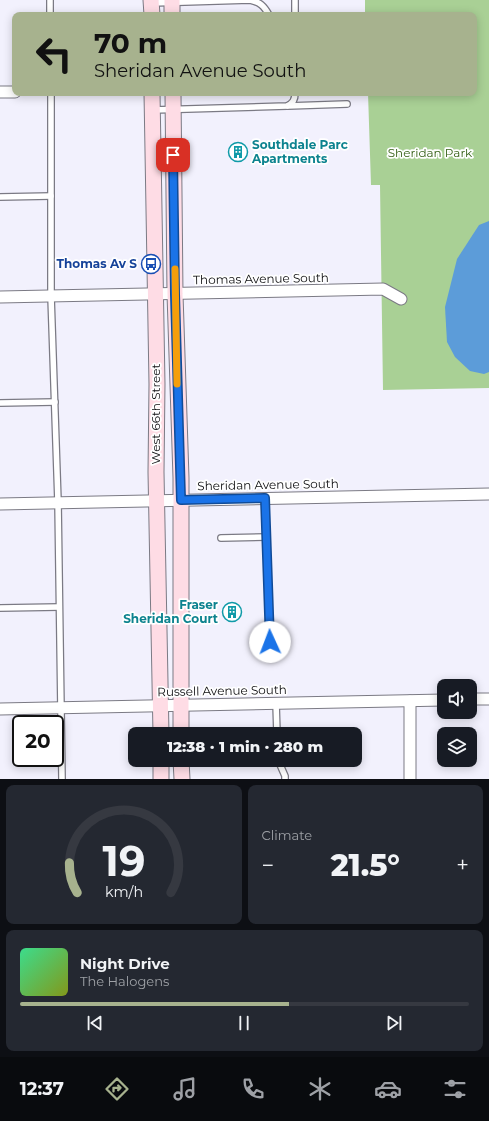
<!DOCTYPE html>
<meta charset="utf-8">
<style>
body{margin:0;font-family:Montserrat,sans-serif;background:#242831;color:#f1f3f6;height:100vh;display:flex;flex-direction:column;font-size:15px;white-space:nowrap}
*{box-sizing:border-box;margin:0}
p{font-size:13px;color:#9ea1a6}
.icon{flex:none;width:22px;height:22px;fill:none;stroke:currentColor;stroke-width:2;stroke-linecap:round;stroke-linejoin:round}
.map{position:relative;height:779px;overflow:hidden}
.sheet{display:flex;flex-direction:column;gap:6px;padding:6px;background:#0d0f14;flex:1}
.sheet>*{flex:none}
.banner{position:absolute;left:12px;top:12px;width:465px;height:84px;border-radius:8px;box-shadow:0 2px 10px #0003;background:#a7b28e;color:#111;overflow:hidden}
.tools{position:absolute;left:437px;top:679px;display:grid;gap:8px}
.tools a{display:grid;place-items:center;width:40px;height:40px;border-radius:8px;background:#171b24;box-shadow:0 2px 10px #0003;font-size:20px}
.speed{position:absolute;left:12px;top:715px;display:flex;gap:8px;font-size:20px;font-weight:700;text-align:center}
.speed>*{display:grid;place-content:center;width:52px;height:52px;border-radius:50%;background:#171b24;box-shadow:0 2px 10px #0003;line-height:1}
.speed .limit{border:2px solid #111;border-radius:6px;background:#fff;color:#111}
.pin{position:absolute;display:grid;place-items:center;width:34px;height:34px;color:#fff;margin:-17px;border-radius:8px;box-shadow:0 2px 6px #0006}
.me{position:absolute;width:44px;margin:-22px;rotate:358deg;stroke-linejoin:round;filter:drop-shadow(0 0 3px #0008)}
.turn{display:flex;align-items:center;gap:14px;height:84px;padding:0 16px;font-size:18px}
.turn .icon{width:52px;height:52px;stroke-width:2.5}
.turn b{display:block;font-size:28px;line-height:34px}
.big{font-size:30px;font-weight:800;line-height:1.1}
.sheet .tile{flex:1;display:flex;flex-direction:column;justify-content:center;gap:6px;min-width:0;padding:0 14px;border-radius:8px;background:#242831}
.sheet .dial{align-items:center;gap:0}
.dial svg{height:104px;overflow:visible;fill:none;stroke:#363941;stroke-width:7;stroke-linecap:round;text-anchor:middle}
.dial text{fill:#f1f3f6;stroke:none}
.song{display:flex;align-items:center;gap:12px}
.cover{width:48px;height:48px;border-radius:6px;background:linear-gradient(135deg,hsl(150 70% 55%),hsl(70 70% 35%))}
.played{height:4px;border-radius:2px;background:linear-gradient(90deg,#a7b28e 60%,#363941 60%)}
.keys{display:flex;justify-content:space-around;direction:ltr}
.heat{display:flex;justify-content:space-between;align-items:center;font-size:22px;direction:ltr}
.sheet .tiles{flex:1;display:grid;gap:6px;grid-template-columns:1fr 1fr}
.tile:last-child{grid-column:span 2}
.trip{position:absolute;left:128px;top:727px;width:234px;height:40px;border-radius:8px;background:#171b24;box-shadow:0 2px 10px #0003;font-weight:800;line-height:40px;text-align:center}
.tabs{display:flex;height:64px;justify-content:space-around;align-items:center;background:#090b0e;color:#9ea1a6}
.tabs .icon{width:28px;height:28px}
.tabs .active{color:#a7b28e}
.tabs b{font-size:18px;color:#f1f3f6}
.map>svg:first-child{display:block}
.green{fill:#a9d095}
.water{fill:#5c9cd9}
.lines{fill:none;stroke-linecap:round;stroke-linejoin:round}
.service-casing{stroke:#7b7a84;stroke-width:8}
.minor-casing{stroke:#7b7a84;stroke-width:13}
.secondary-casing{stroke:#7b7a84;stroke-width:17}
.service{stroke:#fff;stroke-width:5.5}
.minor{stroke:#fff;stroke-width:11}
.secondary{stroke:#fedce5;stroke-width:15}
.route-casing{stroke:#114b97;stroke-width:10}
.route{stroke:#1a73e8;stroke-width:7}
.slow{stroke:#f59e0b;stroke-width:7}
.labels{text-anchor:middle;stroke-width:3.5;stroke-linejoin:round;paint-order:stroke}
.culture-label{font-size:12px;font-weight:bold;fill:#0d838f;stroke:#fff;text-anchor:start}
.park-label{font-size:12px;fill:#325e13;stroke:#fff}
.transit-label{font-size:12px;font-weight:bold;fill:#164399;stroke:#fff;text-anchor:end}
.street-label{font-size:12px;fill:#0d0d10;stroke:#fff}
</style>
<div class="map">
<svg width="489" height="779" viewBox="0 0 489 779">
<rect width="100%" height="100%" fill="#f2f1fd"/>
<!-- green -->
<path class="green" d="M365,0h124v388l-106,2 -3,-205h-9l-3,-92h106v-78h-109z"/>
<!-- water -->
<path class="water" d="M489,221v151l-5,2 -14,-3 -15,-14 -8,-15 -2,-35 12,-48 22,-34z"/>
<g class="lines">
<defs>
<g id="service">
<path d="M50,0v15"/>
<path d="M152,3l98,-3c10,2 14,6 19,15"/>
<path d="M295,15v-15"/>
<path d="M51,93v203l7,206 4,277"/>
<path d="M288,106l59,-2"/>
<path d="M153,110l134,-4c6,-3 8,-6 8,-13"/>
<path d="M0,197l51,-1"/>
<path d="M0,403l55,-1"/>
<path d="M265,498l5,144"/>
<path d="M221,538l45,-1"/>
<path d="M0,608l59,-1"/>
<path d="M276,703l1,31"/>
<path d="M278,760l7,16v3"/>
</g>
<g id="minor">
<path d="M0,92h15"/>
<path d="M0,297l383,-8 18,10"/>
<path d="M0,504l489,-10"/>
<path d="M470,699h19"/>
<path d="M410,701v78"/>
<path d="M0,709l444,-9"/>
</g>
<g id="secondary">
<path d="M151,0l1,15"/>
<path d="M172,0v15"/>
<path d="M152,93l5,291 -1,88 5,262"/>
<path d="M173,93l2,201 6,184v256"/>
<path d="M161,760v19"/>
<path d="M181,760l1,19"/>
</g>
</defs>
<!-- service casing -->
<use href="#service" class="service-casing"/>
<!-- minor casing -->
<use href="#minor" class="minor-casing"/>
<!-- secondary casing -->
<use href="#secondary" class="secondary-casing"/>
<!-- service -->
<use href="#service" class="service"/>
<!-- minor -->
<use href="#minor" class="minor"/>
<!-- secondary -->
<use href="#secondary" class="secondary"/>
</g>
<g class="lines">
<defs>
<path id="route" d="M173,155l2,139 6,206 84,-2 5,144"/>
</defs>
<!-- route casing -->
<use href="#route" class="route-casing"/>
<!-- route -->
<use href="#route" class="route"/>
<!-- slow -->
<path class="slow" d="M175,269l2,115"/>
</g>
<!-- icons -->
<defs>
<symbol id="building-ring" viewBox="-11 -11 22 22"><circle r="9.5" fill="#fff" stroke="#0f9aa8" stroke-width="1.5"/><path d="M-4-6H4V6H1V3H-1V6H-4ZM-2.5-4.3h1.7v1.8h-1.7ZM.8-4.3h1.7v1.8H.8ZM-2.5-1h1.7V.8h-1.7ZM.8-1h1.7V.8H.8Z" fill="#0f9aa8"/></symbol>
<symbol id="bus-ring" viewBox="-11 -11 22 22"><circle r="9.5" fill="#fff" stroke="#1a4fb4" stroke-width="1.5"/><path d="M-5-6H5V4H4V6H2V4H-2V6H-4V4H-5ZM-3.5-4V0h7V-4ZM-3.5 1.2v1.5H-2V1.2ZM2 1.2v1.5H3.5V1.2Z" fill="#1a4fb4"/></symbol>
</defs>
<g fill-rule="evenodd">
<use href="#building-ring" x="227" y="141" width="22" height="22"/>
<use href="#bus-ring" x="140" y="253" width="22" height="22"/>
<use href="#building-ring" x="221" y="601" width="22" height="22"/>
</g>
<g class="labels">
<!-- culture labels -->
<g class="culture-label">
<text x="252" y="149">Southdale Parc<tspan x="252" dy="14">Apartments</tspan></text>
<text x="218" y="609" text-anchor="end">Fraser<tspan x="218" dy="14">Sheridan Court</tspan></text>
</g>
<!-- park labels -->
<g class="park-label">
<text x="430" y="157">Sheridan Park</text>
</g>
<!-- transit labels -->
<g class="transit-label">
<text x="137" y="268">Thomas Av S</text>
</g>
<!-- street labels -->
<g class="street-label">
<text transform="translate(261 279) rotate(-1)" y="4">Thomas Avenue South</text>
<text transform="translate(156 414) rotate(-90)" y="4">West 66th Street</text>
<text transform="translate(268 485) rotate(-1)" y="4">Sheridan Avenue South</text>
<text transform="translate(222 691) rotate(-1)" y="4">Russell Avenue South</text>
</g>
</g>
</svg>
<div class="tools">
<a><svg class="icon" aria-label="sound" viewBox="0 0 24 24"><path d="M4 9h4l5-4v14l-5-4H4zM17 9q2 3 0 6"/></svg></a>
<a><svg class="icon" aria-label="layers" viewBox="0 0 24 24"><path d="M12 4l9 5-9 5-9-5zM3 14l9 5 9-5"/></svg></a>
</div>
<div class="speed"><div class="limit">20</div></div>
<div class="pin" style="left:173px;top:155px;background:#d93025"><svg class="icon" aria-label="arrive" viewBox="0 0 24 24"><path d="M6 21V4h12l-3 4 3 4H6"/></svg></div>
<svg class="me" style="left:270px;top:642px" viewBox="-20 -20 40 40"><circle r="19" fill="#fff"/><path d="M0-13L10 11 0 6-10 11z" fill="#1a73e8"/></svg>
<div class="trip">12:38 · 1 min · 280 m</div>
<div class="banner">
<div class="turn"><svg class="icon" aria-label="left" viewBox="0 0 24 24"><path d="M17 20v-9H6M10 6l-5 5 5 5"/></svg><div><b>70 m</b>Sheridan Avenue South</div></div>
</div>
</div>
<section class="sheet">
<div class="tiles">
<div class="tile dial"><svg viewBox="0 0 100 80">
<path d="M14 69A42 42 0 1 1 86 69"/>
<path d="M14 69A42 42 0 0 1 8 46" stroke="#a7b28e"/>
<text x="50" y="56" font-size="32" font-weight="700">19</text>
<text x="50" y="72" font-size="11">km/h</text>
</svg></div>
<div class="tile"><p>Climate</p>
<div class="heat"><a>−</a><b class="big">21.5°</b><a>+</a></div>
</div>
<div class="tile">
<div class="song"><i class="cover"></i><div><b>Night Drive</b><p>The Halogens</p></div></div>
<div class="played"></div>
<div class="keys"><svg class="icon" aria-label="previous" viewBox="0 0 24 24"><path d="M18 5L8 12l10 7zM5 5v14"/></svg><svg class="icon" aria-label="pause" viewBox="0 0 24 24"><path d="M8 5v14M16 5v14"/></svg><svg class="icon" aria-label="next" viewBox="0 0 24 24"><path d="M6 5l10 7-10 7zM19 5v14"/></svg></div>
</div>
</div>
</section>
<nav class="tabs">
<b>12:37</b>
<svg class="icon active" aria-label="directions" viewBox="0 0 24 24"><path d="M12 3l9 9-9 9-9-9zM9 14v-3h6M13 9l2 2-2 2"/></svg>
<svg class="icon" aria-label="music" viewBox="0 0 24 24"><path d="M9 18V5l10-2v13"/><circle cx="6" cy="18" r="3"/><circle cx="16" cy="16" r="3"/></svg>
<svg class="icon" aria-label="phone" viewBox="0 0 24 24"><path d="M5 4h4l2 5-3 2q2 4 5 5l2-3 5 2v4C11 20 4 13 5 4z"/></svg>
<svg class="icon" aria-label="climate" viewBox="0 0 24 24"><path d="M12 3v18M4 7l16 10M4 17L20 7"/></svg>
<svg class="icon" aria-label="car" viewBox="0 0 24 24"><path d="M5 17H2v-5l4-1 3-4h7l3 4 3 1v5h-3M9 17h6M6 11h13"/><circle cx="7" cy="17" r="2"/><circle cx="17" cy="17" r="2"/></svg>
<svg class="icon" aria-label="filters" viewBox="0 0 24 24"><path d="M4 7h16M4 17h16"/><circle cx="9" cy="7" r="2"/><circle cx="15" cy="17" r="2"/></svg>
</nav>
